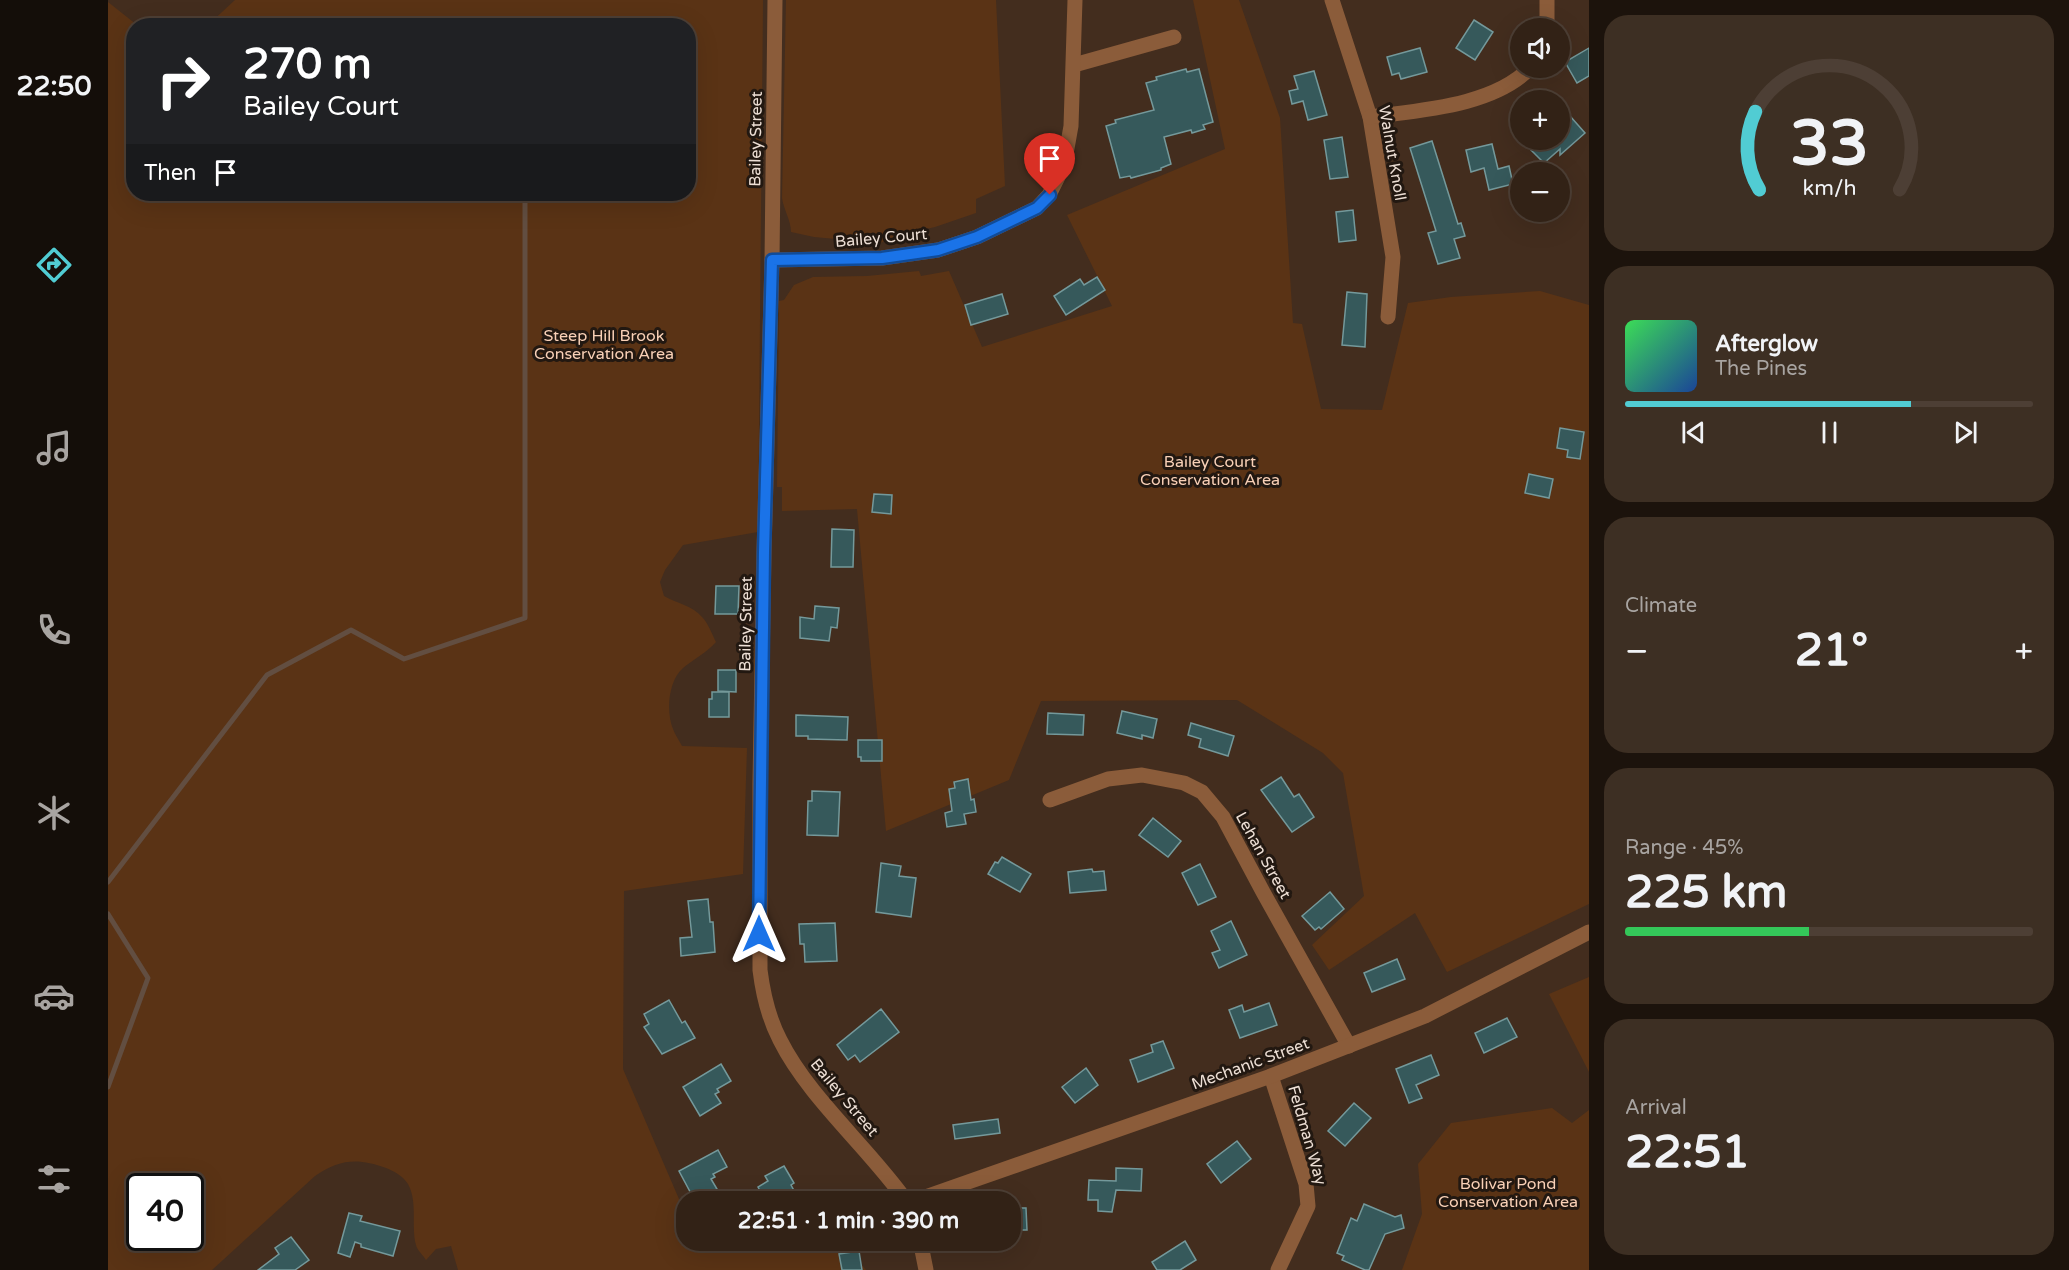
<!DOCTYPE html>
<meta charset="utf-8">
<style>
body{margin:0;font-family:"Varela Round",sans-serif;background:#3d2f23;color:#f1f3f6;height:100vh;display:flex;flex-direction:column;font-size:22px;white-space:nowrap}
*{box-sizing:border-box;margin:0}
p{font-size:20px;color:#a8a4a1}
.icon{flex:none;width:33px;height:33px;fill:none;stroke:currentColor;stroke-width:2;stroke-linecap:round;stroke-linejoin:round}
.map{position:relative;flex:1;overflow:hidden}
.side{display:flex;flex-direction:column;gap:15px;padding:15px;background:#1c130c;width:480px}
.side>*{flex:none}
.top-card{position:absolute;left:18px;top:18px;width:570px;height:183px;border-radius:24px;box-shadow:0 6px 24px #0002,0 0 0 2px #4d3f35;background:#202124;color:#fff;overflow:hidden}
.controls{position:absolute;left:1402px;top:18px;display:grid;gap:12px}
.controls a{display:grid;place-items:center;width:60px;height:60px;border-radius:50%;background:#322216;box-shadow:0 6px 24px #0002,0 0 0 2px #4d3f35;font-size:30px}
.speed{position:absolute;left:18px;top:1173px;display:flex;gap:12px;font-size:30px;font-weight:700;text-align:center}
.speed>*{display:grid;place-content:center;width:78px;height:78px;border-radius:50%;background:#322216;box-shadow:0 6px 24px #0002,0 0 0 2px #4d3f35;line-height:1}
.speed .limit{border:3px solid #111;border-radius:9px;background:#fff;color:#111}
.pin{position:absolute;display:grid;place-items:center;width:51px;height:51px;color:#fff;margin:-62px -26px;border-radius:50% 50% 50% 0;rotate:-45deg;box-shadow:0 0 6px #0007}
.pin .icon{rotate:45deg}
.me{position:absolute;width:66px;margin:-33px;rotate:0deg;stroke-linejoin:round;filter:drop-shadow(0 0 4px #0008)}
.turn{display:flex;align-items:center;gap:21px;height:126px;padding:0 18px;font-size:27px}
.turn .icon{width:78px;height:78px;stroke-width:2.5}
.turn b{display:block;font-size:42px;line-height:51px}
.then{display:flex;align-items:center;height:57px;padding:0 18px;background:#0003;gap:12px;font-size:22px}
.big{font-size:45px;font-weight:800;line-height:1.1}
.side .tile{flex:1;display:flex;flex-direction:column;justify-content:center;gap:9px;min-width:0;padding:0 21px;border-radius:24px;background:#3d2f23}
.side .dial{align-items:center;gap:0}
.dial svg{height:156px;overflow:visible;fill:none;stroke:#4d3f35;stroke-width:7;stroke-linecap:round;text-anchor:middle}
.dial text{fill:#f1f3f6;stroke:none}
.song{display:flex;align-items:center;gap:18px}
.cover{width:72px;height:72px;border-radius:9px;background:linear-gradient(135deg,hsl(130 70% 55%),hsl(220 70% 35%))}
.played{height:6px;border-radius:3px;background:linear-gradient(90deg,#51ccd3 70%,#4d3f35 70%)}
.keys{display:flex;justify-content:space-around;direction:ltr}
.heat{display:flex;justify-content:space-between;align-items:center;font-size:33px;direction:ltr}
.charge{height:9px;border-radius:4px;background:linear-gradient(90deg,#34c759 45%,#4d3f35 0)}
.trip{position:absolute;left:568px;top:1191px;width:345px;height:60px;border-radius:24px;background:#322216;box-shadow:0 6px 24px #0002,0 0 0 2px #4d3f35;font-weight:800;line-height:60px;text-align:center}
main{display:flex;flex:1;min-height:0}
.dock{display:flex;flex-direction:column;width:108px;justify-content:space-around;align-items:center;background:#140e09;color:#a8a4a1}
.dock .icon{width:42px;height:42px}
.dock .selected{color:#51ccd3}
.dock b{font-size:27px;color:#f1f3f6}
.map>svg:first-child{display:block}
.green{fill:#5a3315;fill-rule:evenodd}
.lines{fill:none;stroke-linecap:round;stroke-linejoin:round}
.stream{stroke:#624e41;stroke-width:5}
.building{fill:#36595b;stroke:#74999b;stroke-width:1.5}
.minor{stroke:#8b5c3a;stroke-width:15}
.route-casing{stroke:#114b97;stroke-width:15}
.route{stroke:#1a73e8;stroke-width:10}
.labels{text-anchor:middle;stroke-width:6;stroke-linejoin:round;paint-order:stroke}
.street-label{font-size:16px;fill:#eddfd5;stroke:#221811}
.park-label{font-size:16px;fill:#f9d0b6;stroke:#221811}
</style>
<main>
<nav class="dock">
<b>22:50</b>
<svg class="icon selected" aria-label="directions" viewBox="0 0 24 24"><path d="M12 3l9 9-9 9-9-9zM9 14v-3h6M13 9l2 2-2 2"/></svg>
<svg class="icon" aria-label="music" viewBox="0 0 24 24"><path d="M9 18V5l10-2v13"/><circle cx="6" cy="18" r="3"/><circle cx="16" cy="16" r="3"/></svg>
<svg class="icon" aria-label="phone" viewBox="0 0 24 24"><path d="M5 4h4l2 5-3 2q2 4 5 5l2-3 5 2v4C11 20 4 13 5 4z"/></svg>
<svg class="icon" aria-label="climate" viewBox="0 0 24 24"><path d="M12 3v18M4 7l16 10M4 17L20 7"/></svg>
<svg class="icon" aria-label="car" viewBox="0 0 24 24"><path d="M5 17H2v-5l4-1 3-4h7l3 4 3 1v5h-3M9 17h6M6 11h13"/><circle cx="7" cy="17" r="2"/><circle cx="17" cy="17" r="2"/></svg>
<svg class="icon" aria-label="filters" viewBox="0 0 24 24"><path d="M4 7h16M4 17h16"/><circle cx="9" cy="7" r="2"/><circle cx="15" cy="17" r="2"/></svg>
</nav>
<div class="map">
<svg width="1481" height="1270" viewBox="0 0 1481 1270">
<rect width="100%" height="100%" fill="#432d1e"/>
<!-- green -->
<g class="green">
<path d="M127,0h528l-5,532 -75,13 -18,25 -5,12 4,14c12,7 29,10 38,21 6,6 10,17 14,25 -10,11 -22,17 -33,26 -15,13 -17,44 -10,61 2,6 6,11 9,17l65,2 -4,126 -119,17 -1,178 62,144 2,1v26l80,1 26,8 46,2 14,3 13,16h-408l-7,-24 -15,3 -10,11c-3,-5 -9,-10 -10,-15 -5,-19 2,-43 -8,-61 -5,-8 -14,-13 -22,-16 -28,-10 -46,-9 -71,8l-103,94h-104v-1268l29,23 -3,1v168h554v-168l-480,-1zM32,1186h50v52h-50z"/>
<path d="M678,0h210l9,186 -29,13v14l-41,14 -36,8 -19,8 -66,-6 -23,-5c0,-12 -7,-21 -9,-34z"/>
<path d="M1085,0h46l41,118 13,205 9,1 19,85 61,1 26,-107 43,-6 89,-6 49,14v599l-142,68 -32,-59 -86,57 -17,-25 52,-49 -21,-123 -20,-20 -86,-53 -196,1 -32,79 -123,51 -29,-322 -75,2v-24h-5l2,-186 5,-1 10,-15 19,-8 54,-1 52,-5 2,5 28,-5 33,76 130,-41 -45,-91 158,-66z"/>
<path d="M1481,977v95l-40,-78z"/>
<path d="M1444,1108l20,15 17,-13v160h-187l20,-56 -4,-50 33,-41z"/>
</g>
<g class="lines">
<!-- stream -->
<g class="stream">
<path d="M0,882l159,-207 84,-45 53,29 121,-41v-424"/>
<path d="M0,914l40,64 -40,109"/>
</g>
</g>
<!-- building -->
<g class="building">
<path d="M1366,20l19,12 -18,28 -19,-12z"/>
<path d="M1312,48l7,24 -26,7 -2,-6 -7,2 -5,-18z"/>
<path d="M1481,48v28l-12,7 -12,-21z"/>
<path d="M1078,69l1,3 12,-3 14,53 -10,3 2,4 -13,4 -1,-3 -27,7 7,27 -10,4v2l-30,8 -1,-2 -10,2 -14,-52 10,-3 -1,-3 39,-10 -8,-27 11,-3 -1,-3z"/>
<path d="M1206,71l13,44 -19,5 -5,-19 -11,3 -3,-13 9,-2 -4,-13z"/>
<path d="M1462,116l15,17 -25,22v-6l-16,14 -14,-14 10,-9h20v-14z"/>
<path d="M1234,137l6,40 -18,2 -6,-39z"/>
<path d="M1324,141l26,83 3,-1 4,13 -11,3 6,19 -22,6 -10,-31 8,-2 -26,-83z"/>
<path d="M1384,144l6,25 11,-3 4,18 -24,6 -5,-22 -13,4 -5,-22z"/>
<path d="M1245,210l3,30 -17,2 -3,-30z"/>
<path d="M989,277l8,13 -39,25 -12,-19 26,-17 4,6z"/>
<path d="M1239,292l20,2 -2,53 -23,-2z"/>
<path d="M894,294l6,20 -37,11 -6,-20z"/>
<path d="M1452,428l24,4 -4,27 -13,-2 1,-7 -11,-2z"/>
<path d="M1421,474l24,5 -4,19 -24,-5z"/>
<path d="M766,494l18,1 -1,19 -19,-2z"/>
<path d="M724,529l22,1 -1,37h-22z"/>
<path d="M608,586h23l-1,28h-23z"/>
<path d="M707,606l24,2 -2,20 -6,-1 -2,14 -29,-3v-21l14,2z"/>
<path d="M610,670h18v22l-18,-1z"/>
<path d="M604,692h17v25h-20v-18h3z"/>
<path d="M1014,711l35,8 -4,19 -11,-3v4l-25,-6z"/>
<path d="M940,713l36,2 -1,20 -36,-1z"/>
<path d="M688,715l52,2 -1,23 -39,-1v-3h-12z"/>
<path d="M1083,723l43,13 -6,20 -29,-9 2,-8 -13,-4z"/>
<path d="M750,740h24v21h-21v-4h-3z"/>
<path d="M1173,777l13,20 5,-3 15,23 -22,15 -31,-42z"/>
<path d="M860,779l3,21 3,-1 2,13 -12,2 2,10 -19,3 -2,-14 7,-2 -3,-22 6,-1 -1,-6z"/>
<path d="M704,791l28,1 -2,44 -31,-1 1,-34h4z"/>
<path d="M1045,818l28,23 -13,16 -29,-22z"/>
<path d="M894,857l29,17 -11,18 -32,-18 7,-12 3,1z"/>
<path d="M773,863l20,3 -2,10 17,2 -5,39 -35,-5z"/>
<path d="M1092,864l16,33 -18,8 -16,-32z"/>
<path d="M984,869l1,3 11,-1 2,19 -36,3 -2,-21z"/>
<path d="M1222,892l14,17 -23,20 -2,-2 -4,3 -13,-14z"/>
<path d="M600,899l2,23h3l2,30 -34,4 -1,-18 12,-1 -4,-36z"/>
<path d="M1123,921l16,34 -28,13 -7,-15 8,-3 -9,-19z"/>
<path d="M727,923l2,38 -32,1 -1,-18h-4l-1,-20z"/>
<path d="M1289,959l8,20 -33,13 -8,-19z"/>
<path d="M561,1000l13,23 3,-2 10,17 -33,16 -18,-27 5,-3 -5,-10z"/>
<path d="M1161,1003l8,22 -37,13 -11,-28 13,-5 2,7z"/>
<path d="M773,1009l18,23 -39,30 -5,-7 -7,5 -11,-15z"/>
<path d="M1399,1018l10,19 -33,16 -9,-20z"/>
<path d="M1055,1041l11,27 -36,14 -8,-22 23,-8 -2,-7z"/>
<path d="M1323,1055l8,20 -23,10 6,13 -13,5 -13,-34z"/>
<path d="M613,1064l10,17 -14,8 2,3 -4,2 6,9 -21,13 -17,-29z"/>
<path d="M978,1068l12,17 -23,18 -13,-16z"/>
<path d="M1246,1103l17,15 -26,28 -17,-15z"/>
<path d="M890,1119l2,14 -45,6 -2,-14z"/>
<path d="M1129,1141l14,18 -30,24 -14,-19z"/>
<path d="M610,1150l9,17 -14,7 2,3 -4,2 6,10 -22,12 -16,-30z"/>
<path d="M676,1166l10,17 -3,2 6,11 -9,6h-22l-8,-15 10,-6 -3,-5z"/>
<path d="M1008,1168l26,1 -1,22 -25,-1 -4,22 -14,-1v-11h-10l1,-20 27,1z"/>
<path d="M1256,1204l31,13 6,-2 3,13 -19,6 -16,36h-4l-23,-10 2,-4 -7,-3 14,-35 6,3z"/>
<path d="M903,1208h15l1,22h-16z"/>
<path d="M241,1213l13,3 -2,5 40,10 -7,25 -32,-9v-3l-6,-2 -5,15 -12,-4z"/>
<path d="M183,1237l18,23 -14,10h-37l21,-16 -4,-6z"/>
<path d="M1077,1241l11,19 -16,10h-23l-5,-8z"/>
<path d="M751,1251l3,19h-20l-3,-16z"/>
</g>
<g class="lines">
<!-- minor -->
<g class="minor">
<path d="M667,0l-3,260 -8,292 -4,231v187c3,24 9,49 20,70 29,58 89,108 127,162"/>
<path d="M1224,0l38,117 23,140 -5,60"/>
<path d="M1439,0v28"/>
<path d="M966,65l100,-28"/>
<path d="M1262,117c51,-7 123,-11 160,-49"/>
<path d="M664,260l110,-2 56,-8 39,-13 60,-29 12,-13 15,-30 7,-39 4,-126"/>
<path d="M942,800l58,-21 34,-4 42,8 18,9 21,25 40,75 86,154"/>
<path d="M1163,1076l35,108 2,22 -30,64"/>
<path d="M803,1202l360,-126 154,-60 164,-84"/>
<path d="M812,1240l6,30"/>
</g>
</g>
<g class="lines">
<defs>
<path id="route" d="M651,934l5,-382 8,-292 110,-2 56,-8 39,-13 60,-29 13,-13"/>
</defs>
<!-- route casing -->
<use href="#route" class="route-casing"/>
<!-- route -->
<use href="#route" class="route"/>
</g>
<g class="labels">
<!-- street labels -->
<g class="street-label">
<text transform="translate(647 139) rotate(-89)" y="6">Bailey Street</text>
<text transform="translate(1285 153) rotate(80)" y="6">Walnut Knoll</text>
<text transform="translate(773 237) rotate(-5)" y="6">Bailey Court</text>
<text transform="translate(637 624) rotate(-89)" y="6">Bailey Street</text>
<text transform="translate(1156 855) rotate(61)" y="6">Lehan Street</text>
<text transform="translate(1142 1063) rotate(-20)" y="6">Mechanic Street</text>
<text transform="translate(737 1097) rotate(50)" y="6">Bailey Street</text>
<text transform="translate(1200 1135) rotate(74)" y="6">Feldman Way</text>
</g>
<!-- park labels -->
<g class="park-label">
<text x="496" y="341">Steep Hill Brook<tspan x="496" dy="18">Conservation Area</tspan></text>
<text x="1102" y="467">Bailey Court<tspan x="1102" dy="18">Conservation Area</tspan></text>
<text x="1400" y="1189">Bolivar Pond<tspan x="1400" dy="18">Conservation Area</tspan></text>
</g>
</g>
</svg>
<div class="controls">
<a><svg class="icon" aria-label="sound" viewBox="0 0 24 24"><path d="M4 9h4l5-4v14l-5-4H4zM17 9q2 3 0 6"/></svg></a>
<a>+</a>
<a>−</a>
</div>
<div class="speed"><div class="limit">40</div></div>
<div class="pin" style="left:942px;top:195px;background:#d93025"><svg class="icon" aria-label="arrive" viewBox="0 0 24 24"><path d="M6 21V4h12l-3 4 3 4H6"/></svg></div>
<svg class="me" style="left:651px;top:934px" viewBox="-20 -20 40 40"><path d="M0-17L14 15 0 8-14 15z" fill="#1a73e8" stroke="#fff" stroke-width="4"/></svg>
<div class="trip">22:51 · 1 min · 390 m</div>
<div class="top-card">
<div class="turn"><svg class="icon" aria-label="right" viewBox="0 0 24 24"><path d="M7 20v-9h11M14 6l5 5-5 5"/></svg><div><b>270 m</b>Bailey Court</div></div>
<div class="then">Then<svg class="icon" aria-label="arrive" viewBox="0 0 24 24"><path d="M6 21V4h12l-3 4 3 4H6"/></svg></div>
</div>
</div>
<section class="side">
<div class="tile dial"><svg viewBox="0 0 100 80">
<path d="M14 69A42 42 0 1 1 86 69"/>
<path d="M14 69A42 42 0 0 1 12 29" stroke="#51ccd3"/>
<text x="50" y="56" font-size="32" font-weight="700">33</text>
<text x="50" y="72" font-size="11">km/h</text>
</svg></div>
<div class="tile">
<div class="song"><i class="cover"></i><div><b>Afterglow</b><p>The Pines</p></div></div>
<div class="played"></div>
<div class="keys"><svg class="icon" aria-label="previous" viewBox="0 0 24 24"><path d="M18 5L8 12l10 7zM5 5v14"/></svg><svg class="icon" aria-label="pause" viewBox="0 0 24 24"><path d="M8 5v14M16 5v14"/></svg><svg class="icon" aria-label="next" viewBox="0 0 24 24"><path d="M6 5l10 7-10 7zM19 5v14"/></svg></div>
</div>
<div class="tile"><p>Climate</p>
<div class="heat"><a>−</a><b class="big">21°</b><a>+</a></div>
</div>
<div class="tile"><p>Range · 45%</p><b class="big">225 km</b><div class="charge"></div></div>
<div class="tile"><p>Arrival</p><b class="big">22:51</b></div>
</section>
</main>
